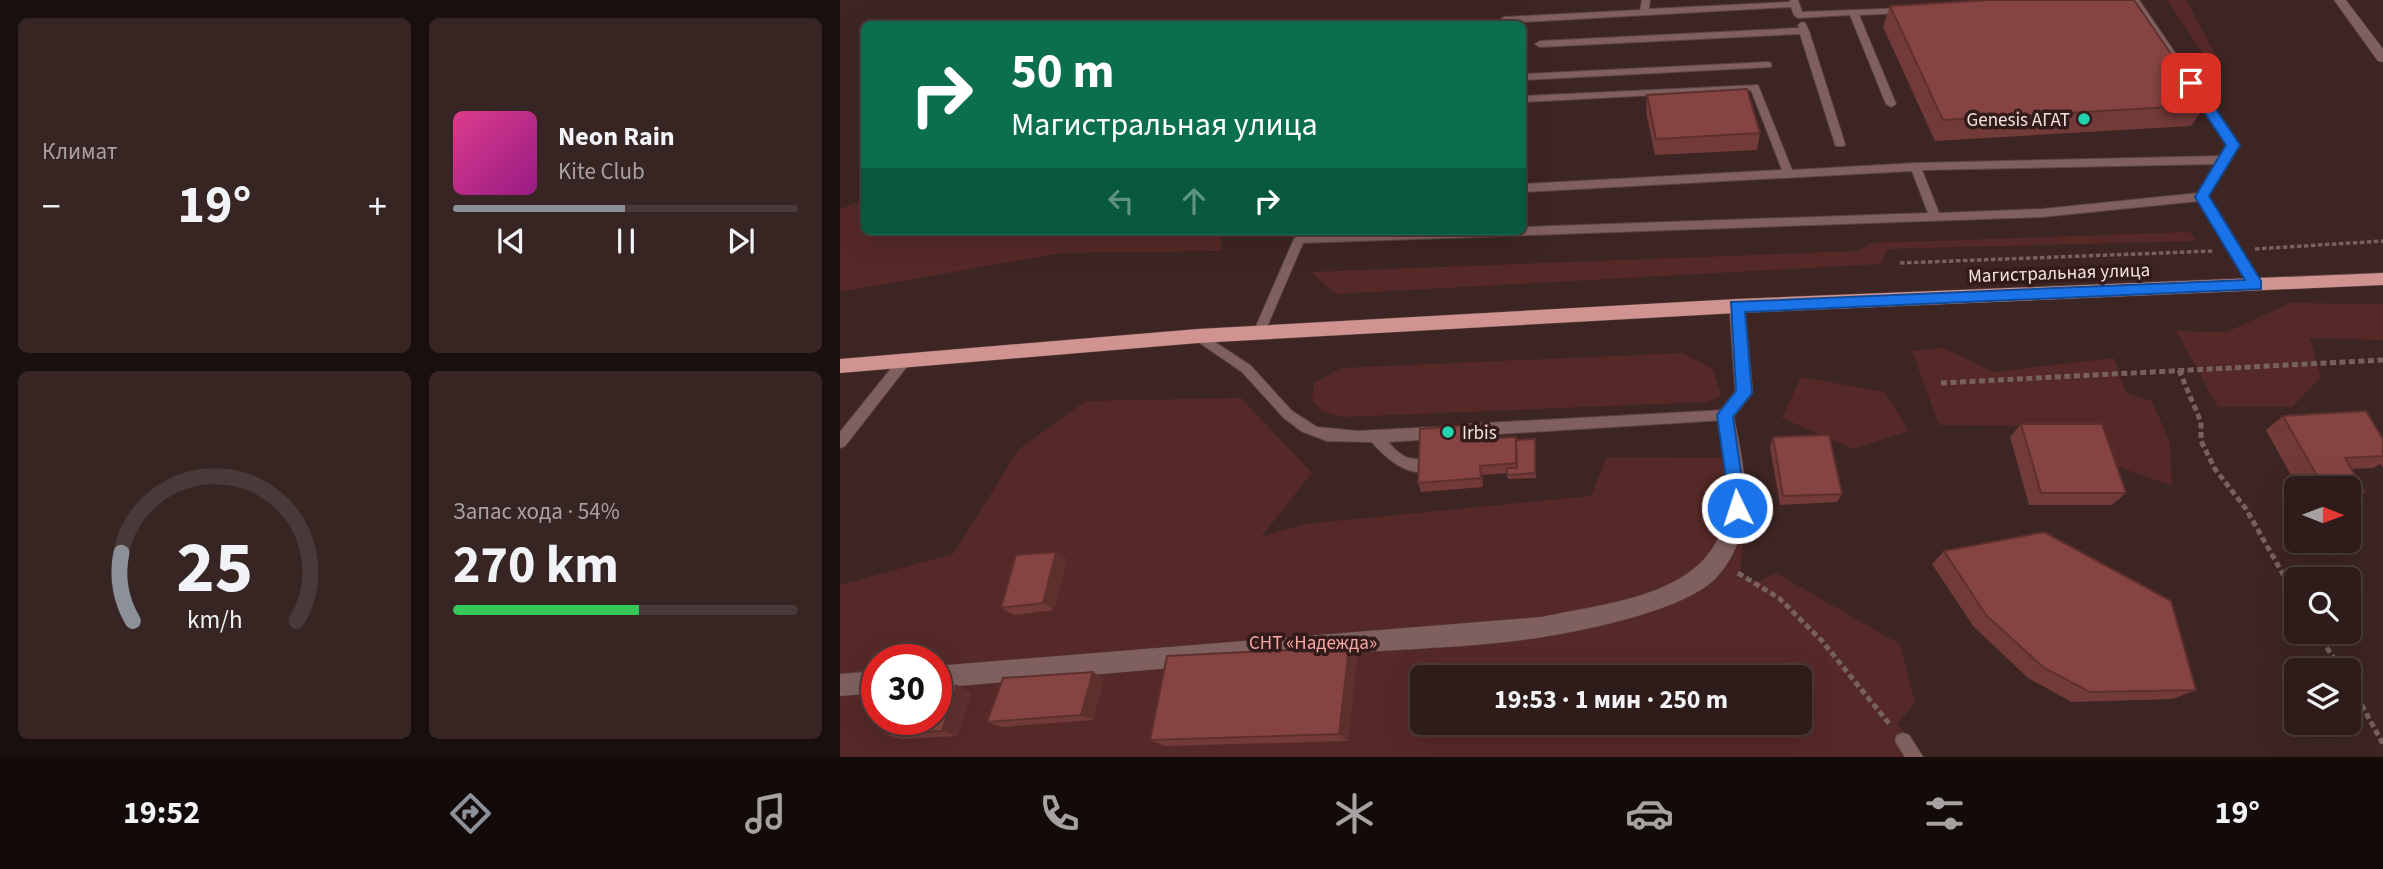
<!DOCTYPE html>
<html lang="ru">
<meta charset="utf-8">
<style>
body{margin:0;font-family:"Source Sans 3",sans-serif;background:#362523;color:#f1f3f6;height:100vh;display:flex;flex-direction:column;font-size:26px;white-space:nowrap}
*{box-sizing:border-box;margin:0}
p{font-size:23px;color:#a7a1a2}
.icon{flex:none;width:38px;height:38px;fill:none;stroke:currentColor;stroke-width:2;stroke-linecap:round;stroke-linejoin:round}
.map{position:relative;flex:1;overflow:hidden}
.sheet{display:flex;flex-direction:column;gap:18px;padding:18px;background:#190f0e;width:840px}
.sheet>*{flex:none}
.top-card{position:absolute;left:21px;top:21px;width:665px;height:214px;border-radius:10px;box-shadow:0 7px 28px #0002,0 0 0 2px #493a39;background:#0b6e4f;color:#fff;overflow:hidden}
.needle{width:46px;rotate:91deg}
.fabs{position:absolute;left:1444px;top:476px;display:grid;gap:14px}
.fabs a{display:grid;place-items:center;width:77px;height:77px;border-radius:10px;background:#2e1c1a;box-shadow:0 7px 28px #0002,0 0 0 2px #493a39;font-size:35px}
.speed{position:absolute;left:21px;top:644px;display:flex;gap:14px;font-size:35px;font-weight:700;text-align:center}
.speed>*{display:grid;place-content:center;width:91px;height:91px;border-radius:50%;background:#2e1c1a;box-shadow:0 7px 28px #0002,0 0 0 2px #493a39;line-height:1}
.speed .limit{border:10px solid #d22;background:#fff;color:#111}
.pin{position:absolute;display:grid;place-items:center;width:60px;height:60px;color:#fff;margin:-30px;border-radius:14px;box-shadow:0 4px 10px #0006}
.me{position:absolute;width:77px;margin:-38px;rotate:356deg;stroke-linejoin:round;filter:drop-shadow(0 0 5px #0008)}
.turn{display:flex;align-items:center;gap:24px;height:147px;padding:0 35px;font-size:32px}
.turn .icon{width:91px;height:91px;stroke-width:2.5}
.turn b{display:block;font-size:49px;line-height:60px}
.lanes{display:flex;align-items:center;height:66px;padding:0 35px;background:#0003;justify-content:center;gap:35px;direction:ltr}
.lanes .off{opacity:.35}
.big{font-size:52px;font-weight:700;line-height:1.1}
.sheet .tile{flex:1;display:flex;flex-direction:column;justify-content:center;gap:10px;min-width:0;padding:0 24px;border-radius:10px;background:#362523}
.sheet .dial{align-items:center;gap:0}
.dial svg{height:182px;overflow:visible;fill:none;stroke:#493a39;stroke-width:7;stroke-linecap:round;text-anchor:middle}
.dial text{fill:#f1f3f6;stroke:none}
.song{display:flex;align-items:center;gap:21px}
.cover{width:84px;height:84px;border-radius:10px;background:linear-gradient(135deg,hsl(330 70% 55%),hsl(310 70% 35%))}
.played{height:7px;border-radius:4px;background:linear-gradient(90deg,#8c9099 50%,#493a39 50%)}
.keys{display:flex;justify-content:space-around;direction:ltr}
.heat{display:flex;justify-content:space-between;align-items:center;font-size:38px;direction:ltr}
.charge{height:10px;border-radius:5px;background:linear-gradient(90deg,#34c759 54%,#493a39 0)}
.sheet .tiles{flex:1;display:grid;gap:18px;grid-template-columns:repeat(2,1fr)}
.trip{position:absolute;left:570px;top:665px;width:402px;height:70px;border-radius:10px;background:#2e1c1a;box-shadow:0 7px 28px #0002,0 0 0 2px #493a39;font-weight:700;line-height:70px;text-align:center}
.dock{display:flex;height:112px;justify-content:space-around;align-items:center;background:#120b0a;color:#a7a1a2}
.dock .icon{width:49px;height:49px}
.dock .selected{color:#8c9099}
.dock b{font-size:32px;color:#f1f3f6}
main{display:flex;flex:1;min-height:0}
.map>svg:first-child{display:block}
.green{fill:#552927;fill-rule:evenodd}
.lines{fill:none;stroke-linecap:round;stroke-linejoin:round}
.lane-casing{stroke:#5a4341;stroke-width:2}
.street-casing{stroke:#5a4341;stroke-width:1}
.primary-casing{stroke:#5a4341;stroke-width:1}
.path-far1{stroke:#76615f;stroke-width:3.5;stroke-dasharray:4.5 2.5;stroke-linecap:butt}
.path{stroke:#76615f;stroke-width:5;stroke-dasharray:6 3.5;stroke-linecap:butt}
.lane{fill:#7f605e;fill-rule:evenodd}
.street{fill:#7f605e;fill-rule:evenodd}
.primary{fill:#d1938f;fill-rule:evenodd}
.wall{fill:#723a39}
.shaded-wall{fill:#5d302e}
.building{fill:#854442;stroke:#5d302e;stroke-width:2}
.route{fill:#1a73e8;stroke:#114b97;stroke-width:2}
.poi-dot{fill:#23d5af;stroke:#321b1a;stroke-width:2.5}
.labels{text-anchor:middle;stroke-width:7;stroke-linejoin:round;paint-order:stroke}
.poi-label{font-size:19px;fill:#f2e2e0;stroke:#321b1a;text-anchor:end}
.street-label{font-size:19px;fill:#f2e2e0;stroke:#321b1a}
.park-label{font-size:19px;fill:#f8a8a3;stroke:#321b1a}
</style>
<main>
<section class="sheet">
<div class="tiles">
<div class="tile"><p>Климат</p>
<div class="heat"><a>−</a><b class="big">19°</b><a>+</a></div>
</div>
<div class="tile">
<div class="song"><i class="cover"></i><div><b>Neon Rain</b><p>Kite Club</p></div></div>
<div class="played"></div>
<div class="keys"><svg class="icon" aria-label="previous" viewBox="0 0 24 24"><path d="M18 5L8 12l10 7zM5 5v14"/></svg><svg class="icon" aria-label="pause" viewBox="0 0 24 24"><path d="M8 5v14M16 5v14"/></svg><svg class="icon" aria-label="next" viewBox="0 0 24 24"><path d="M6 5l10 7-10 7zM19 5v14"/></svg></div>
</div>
<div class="tile dial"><svg viewBox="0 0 100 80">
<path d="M14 69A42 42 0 1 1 86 69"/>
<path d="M14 69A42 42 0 0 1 9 39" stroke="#8c9099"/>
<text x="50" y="56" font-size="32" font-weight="700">25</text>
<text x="50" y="72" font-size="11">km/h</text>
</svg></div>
<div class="tile"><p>Запас хода · 54%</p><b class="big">270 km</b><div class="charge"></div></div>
</div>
</section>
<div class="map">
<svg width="1543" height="757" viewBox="0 0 1543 757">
<rect width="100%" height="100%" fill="#3d2523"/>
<!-- green -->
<g class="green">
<path d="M1327,0h19l29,54 -11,1z"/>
<path d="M24,200v31h356l1,20 -160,2 -221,39v-83z"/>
<path d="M1350,232l6,9 -309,8 -6,15 -545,30 -25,-22 547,-21 13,-8z"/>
<path d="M1450,303l93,1v36l-73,-2 11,39 -29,30h-74l-42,-76 51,1z"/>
<path d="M1103,348l51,24 120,-14 12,35 26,8 18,42 2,43 -61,-22 -47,-38 -125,-1 -27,-74z"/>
<path d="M842,353l31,16 8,27 -14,6 -364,15 -21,-6 -10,-11 2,-17 27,-15z"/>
<path d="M961,377l84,15 24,39 -55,18 -72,-31z"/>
<path d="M401,398l71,75 -51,64 43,-13 287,-28 16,-39 118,1 -2,43 24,1 -7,71 17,9 19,-9 124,71 15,59 -18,21 27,33h-1084v-172l113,-31 66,-105 67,-48zM37,660h59v59h-59zM583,677h378v46h-378z"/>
</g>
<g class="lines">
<defs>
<g id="lane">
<path d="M802,0h8l-1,9 141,-7v-2h8l4,12 105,-4v4l-3,1 -45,2 37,89 -5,3 -5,-3 -36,-89 -52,3 -4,-3 -3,-8 -287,16 -4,-3 4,-3 136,-7z"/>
<path d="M1291,0h8l99,145 -7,15 -24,37 53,85 2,3 -2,3h-8l-53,-87 -157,16 -739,26 -40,93h-8l-2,-3 41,-94 5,-4 112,-4h111v-4l406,-14 -16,-42 -390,21v-8l260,-14 -31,-80 -229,12v-6l236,-11 34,85 124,-7 307,-7 5,-11zM1378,164l-19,29 -157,16 -103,4 -17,-43z"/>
<path d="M962,22l3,1 4,8 36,113 -1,2h-8l-1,-2 -35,-110 -260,13 -5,-3 5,-3 259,-13 -1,-3z"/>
<path d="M928,62l3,1v4l-249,13v-6z"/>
<path d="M358,331l52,34 42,46 25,16 40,4 78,-4 5,2 1,4 -1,4 -5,2 -47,3c23,26 25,12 52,20l2,4 -2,4c-29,9 -50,-7 -68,-28l-45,-1 -26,-10 -17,-13 -42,-46 -48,-33 -2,-3 2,-3z"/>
<path d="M65,355l4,1 2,4 -2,4 -64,82 -5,2v-16l61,-76z"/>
<path d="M885,410l4,1 2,4 -2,4 -4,1 -258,16 -4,-2 -2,-4 2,-4 4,-2z"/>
<path d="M1063,733l6,2 14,22h-18l-10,-16 2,-6z"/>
</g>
<g id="street">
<path d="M1494,0h12l37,49v13l-5,-1z"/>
<path d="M897,299l8,7 8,87 -19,24c11,55 25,114 -18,161 -31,32 -129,52 -173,59 -66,11 -135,11 -201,17 -135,11 -270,22 -406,34v-22l606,-49c73,-16 181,-22 185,-117 2,-29 -6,-57 -11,-85l19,-24 -6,-85z"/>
<path d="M37,671v22l-37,3v-22z"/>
</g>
<path id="primary" d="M1543,273v12l-646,28 -539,30 -358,30v-14l358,-30 539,-30z"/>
</defs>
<!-- lane casing -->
<use href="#lane" class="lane-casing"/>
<!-- street casing -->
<use href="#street" class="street-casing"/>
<!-- primary casing -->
<use href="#primary" class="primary-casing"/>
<!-- path-far1 -->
<g class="path-far1">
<path d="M1415,249l128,-8"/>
<path d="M1060,263l314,-12"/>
</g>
<!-- path -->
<g class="path">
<path d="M1339,370l22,52v19l14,28 31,40 50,88"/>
<path d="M1101,383l442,-23"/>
<path d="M898,573l41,25 43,43 69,85"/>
<path d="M1476,632l26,38"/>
<path d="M1508,680l35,64"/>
</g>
<!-- lane -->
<use href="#lane" class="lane"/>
<!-- street -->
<use href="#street" class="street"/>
<!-- primary -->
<use href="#primary" class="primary"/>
</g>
<!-- wall -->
<g class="wall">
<path d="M1050,6l316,99 -15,21 -256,15 -52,-114z"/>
<path d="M807,95l113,38 -3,17 -102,5 -9,-43z"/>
<path d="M1443,416l100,23v29l-3,-4 -7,4 -22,1 14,23 -17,10v-14h-50l-32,-58z"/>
<path d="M1181,424l105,69 -14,12h-83l-19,-68z"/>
<path d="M644,434v5l32,2 19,-2 1,39 -28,1 -1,-6 -24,2v12l-62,5 -3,-9z"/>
<path d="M933,437l69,57 -5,8 -57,3 -10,-58z"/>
<path d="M1104,551l252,139 -23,9 -101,3 -44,-24 -55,-52 -41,-62z"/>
<path d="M227,559l-13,51 -40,5 -13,-7z"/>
<path d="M517,656l-9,85 -183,5 -15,-6z"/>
<path d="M264,678l-11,42 -92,7 -14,-5z"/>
<path d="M117,686l14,6 -14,44 -56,3 -16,-5z"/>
</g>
<!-- shaded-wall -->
<g class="shaded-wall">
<path d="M642,424l2,10v14l-2,-9z"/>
<path d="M640,466l3,9v12l-2,-9z"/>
<path d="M216,552l11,7 -13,51 -11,-7z"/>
<path d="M509,647l8,9 -9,85 -9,-7z"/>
<path d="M253,672l11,6 -11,42 -12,-5z"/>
<path d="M117,686l14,6 -14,44 -15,-5z"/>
</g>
<!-- building -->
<g class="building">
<path d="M1150,0h144l72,105 -263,15 -53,-114z"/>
<path d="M907,89l13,44 -104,6 -9,-44z"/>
<path d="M1526,411l17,28v17l-38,2 20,34 -17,1v-5h-24l-41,-72z"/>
<path d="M642,424v15l34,-2v26l-36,3 1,12 -63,5 2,-54z"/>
<path d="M1181,424h81l24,69h-85z"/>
<path d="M989,435l13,59 -59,2 -10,-59z"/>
<path d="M695,439v34l-28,2v-7h10l-1,-28z"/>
<path d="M1204,532l127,69 25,89 -106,2 -46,-24 -58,-53 -42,-64z"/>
<path d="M216,552l-13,51 -42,5 15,-53z"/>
<path d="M509,647l-10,87 -189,6 17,-84z"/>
<path d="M253,672l-12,43 -94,7 16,-44z"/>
<path d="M117,686l-15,45 -57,3 6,-15h45v-31z"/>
</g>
<!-- route -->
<path class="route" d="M1347,80h9l44,65 -31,51 52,85v8l-516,23 7,81 -19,24 13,91 -3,6h-12l-14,-99 19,-24 -5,-89 514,-22 -50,-83 31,-52 -41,-62z"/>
<!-- markers -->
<g class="poi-dot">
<circle cx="1244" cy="119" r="7"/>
<circle cx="608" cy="432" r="7"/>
</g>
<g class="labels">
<!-- poi labels -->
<g class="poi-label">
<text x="1230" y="126">Genesis АГАТ</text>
<text x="622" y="439" text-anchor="start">Irbis</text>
</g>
<!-- street labels -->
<g class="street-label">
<text transform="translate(1219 272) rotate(-2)" y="7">Магистральная улица</text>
</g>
<!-- park labels -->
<g class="park-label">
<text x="473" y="649">СНТ «Надежда»</text>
</g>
</g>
</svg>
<div class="fabs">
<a><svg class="needle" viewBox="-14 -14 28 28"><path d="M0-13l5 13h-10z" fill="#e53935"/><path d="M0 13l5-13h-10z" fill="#a7a1a2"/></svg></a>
<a><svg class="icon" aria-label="search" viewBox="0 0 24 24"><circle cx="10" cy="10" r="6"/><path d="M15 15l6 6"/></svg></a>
<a><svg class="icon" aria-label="layers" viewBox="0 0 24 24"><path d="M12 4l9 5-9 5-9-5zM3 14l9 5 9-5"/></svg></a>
</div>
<div class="speed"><div class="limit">30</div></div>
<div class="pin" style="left:1351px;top:83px;background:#d93025"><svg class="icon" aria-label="arrive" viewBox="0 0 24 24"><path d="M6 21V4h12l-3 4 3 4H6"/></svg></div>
<svg class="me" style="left:897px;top:508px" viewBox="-20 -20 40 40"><circle r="17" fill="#1a73e8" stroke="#fff" stroke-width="3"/><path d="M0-11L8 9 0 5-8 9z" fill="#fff"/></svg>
<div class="trip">19:53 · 1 мин · 250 m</div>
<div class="top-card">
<div class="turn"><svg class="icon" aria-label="right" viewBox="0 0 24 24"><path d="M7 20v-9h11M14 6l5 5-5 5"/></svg><div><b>50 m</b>Магистральная улица</div></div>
<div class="lanes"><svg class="icon off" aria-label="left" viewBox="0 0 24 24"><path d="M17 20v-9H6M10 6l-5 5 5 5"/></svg><svg class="icon off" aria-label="ahead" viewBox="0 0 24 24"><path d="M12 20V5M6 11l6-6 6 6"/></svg><svg class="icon" aria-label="right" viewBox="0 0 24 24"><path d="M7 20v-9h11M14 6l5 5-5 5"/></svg></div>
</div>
</div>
</main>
<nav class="dock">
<b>19:52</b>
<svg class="icon selected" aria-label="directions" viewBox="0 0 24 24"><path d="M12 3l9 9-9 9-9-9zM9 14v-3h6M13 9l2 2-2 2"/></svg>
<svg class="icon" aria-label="music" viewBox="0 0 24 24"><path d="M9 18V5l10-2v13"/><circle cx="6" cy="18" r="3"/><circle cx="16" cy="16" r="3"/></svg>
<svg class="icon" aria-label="phone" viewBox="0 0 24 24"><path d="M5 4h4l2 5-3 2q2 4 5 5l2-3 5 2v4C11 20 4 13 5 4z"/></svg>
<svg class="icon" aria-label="climate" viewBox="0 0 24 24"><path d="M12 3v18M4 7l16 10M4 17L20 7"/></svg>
<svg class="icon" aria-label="car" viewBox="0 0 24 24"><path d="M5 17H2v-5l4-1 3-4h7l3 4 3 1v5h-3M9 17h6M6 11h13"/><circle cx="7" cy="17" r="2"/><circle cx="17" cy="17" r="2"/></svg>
<svg class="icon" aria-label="filters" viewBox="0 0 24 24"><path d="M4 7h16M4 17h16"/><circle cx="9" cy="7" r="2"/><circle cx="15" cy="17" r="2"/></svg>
<b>19°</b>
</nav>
